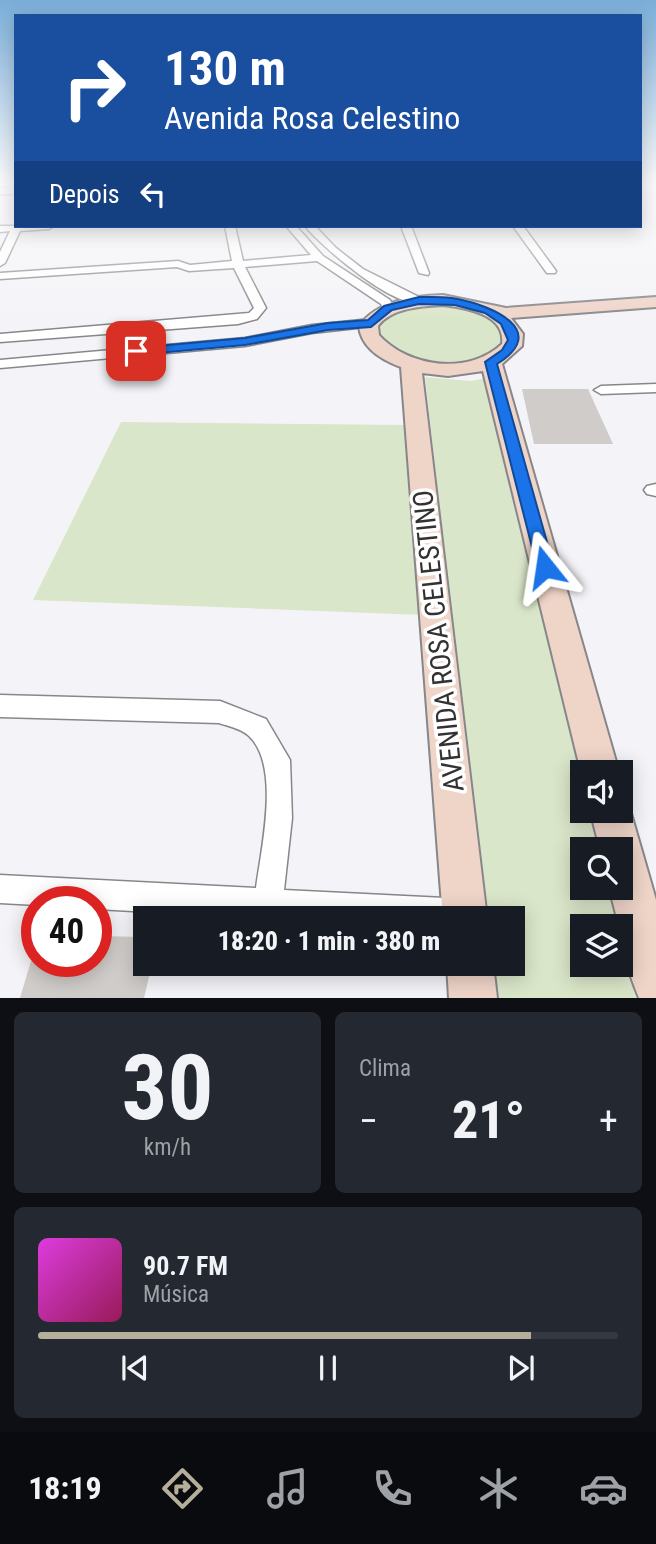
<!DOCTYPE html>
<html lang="pt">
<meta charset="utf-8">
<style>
body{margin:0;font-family:"Roboto Condensed",sans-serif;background:#242831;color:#f1f3f6;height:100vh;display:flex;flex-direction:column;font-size:26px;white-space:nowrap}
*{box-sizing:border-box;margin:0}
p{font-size:23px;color:#9ea1a6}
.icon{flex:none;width:38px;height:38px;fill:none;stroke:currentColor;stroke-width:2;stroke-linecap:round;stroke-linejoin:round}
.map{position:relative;height:998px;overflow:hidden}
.side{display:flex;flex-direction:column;gap:14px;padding:14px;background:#0d0f14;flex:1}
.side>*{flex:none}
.top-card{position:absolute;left:14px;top:14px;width:628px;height:214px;border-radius:0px;box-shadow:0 4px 18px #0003;background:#1a4fa0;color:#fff;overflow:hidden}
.fabs{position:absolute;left:570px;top:760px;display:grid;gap:14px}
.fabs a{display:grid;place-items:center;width:63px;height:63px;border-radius:0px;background:#171b24;box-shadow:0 4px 18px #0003;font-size:35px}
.speed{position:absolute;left:21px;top:886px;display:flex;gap:14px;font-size:35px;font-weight:700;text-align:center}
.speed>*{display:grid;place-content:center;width:91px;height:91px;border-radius:50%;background:#171b24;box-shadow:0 4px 18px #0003;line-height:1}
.speed .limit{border:10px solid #d22;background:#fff;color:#111}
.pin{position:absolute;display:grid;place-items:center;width:60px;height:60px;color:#fff;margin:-30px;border-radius:14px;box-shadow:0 4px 10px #0006}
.me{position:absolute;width:77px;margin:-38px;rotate:345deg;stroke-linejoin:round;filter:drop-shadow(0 0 5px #0008)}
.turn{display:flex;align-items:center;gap:24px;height:147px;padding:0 35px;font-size:32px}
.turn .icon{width:91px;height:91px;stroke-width:2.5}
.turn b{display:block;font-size:49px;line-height:60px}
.then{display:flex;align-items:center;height:66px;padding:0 35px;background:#0003;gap:14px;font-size:26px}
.big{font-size:52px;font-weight:800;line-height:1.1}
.side .card{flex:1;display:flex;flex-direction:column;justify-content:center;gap:10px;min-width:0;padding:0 24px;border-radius:10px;background:#242831}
.side .dial{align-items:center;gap:0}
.dial b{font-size:91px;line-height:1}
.song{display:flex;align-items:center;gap:21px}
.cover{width:84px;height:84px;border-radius:10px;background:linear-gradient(135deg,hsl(300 70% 55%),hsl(330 70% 35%))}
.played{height:7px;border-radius:4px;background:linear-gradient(90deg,#b5af9a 85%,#363941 85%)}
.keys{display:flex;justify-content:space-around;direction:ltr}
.heat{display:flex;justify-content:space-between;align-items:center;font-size:38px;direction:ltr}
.side .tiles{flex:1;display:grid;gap:14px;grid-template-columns:1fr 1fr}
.card:last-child{grid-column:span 2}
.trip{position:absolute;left:133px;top:906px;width:392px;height:70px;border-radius:0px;background:#171b24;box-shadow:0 4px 18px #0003;font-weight:800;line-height:70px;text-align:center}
.tab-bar{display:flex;height:112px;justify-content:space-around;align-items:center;background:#090b0e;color:#9ea1a6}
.tab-bar .icon{width:49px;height:49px}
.tab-bar .current{color:#b5af9a}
.tab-bar b{font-size:32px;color:#f1f3f6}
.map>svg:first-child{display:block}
.green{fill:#dae6c9}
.building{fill:#cfccc9}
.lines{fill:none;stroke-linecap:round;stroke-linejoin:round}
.street-casing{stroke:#87878b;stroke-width:3}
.secondary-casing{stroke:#87878b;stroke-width:4}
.street{fill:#fff;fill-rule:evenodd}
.secondary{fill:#efd4c8;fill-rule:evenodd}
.route{fill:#1a73e8;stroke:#114b97;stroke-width:2}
.labels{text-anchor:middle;stroke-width:7;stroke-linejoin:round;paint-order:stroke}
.near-street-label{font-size:28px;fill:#323233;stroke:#fff}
</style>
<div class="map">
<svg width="656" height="998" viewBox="0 0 656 998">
<rect width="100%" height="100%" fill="#f4f4f8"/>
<!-- green -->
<g class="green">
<path d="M433,304c26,3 48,5 68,24v16c-21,28 -115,26 -121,-14 5,-22 34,-23 53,-26z"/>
<path d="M425,377l46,4 20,-4 92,395v38h9l9,39h-18v38h27l9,39h-36v38h38v-30l15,64h-142l-4,-34h23v-45h-28z"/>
<path d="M121,422l287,3 14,190 -389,-15z"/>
</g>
<!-- building -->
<g class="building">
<path d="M522,389h66l25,55h-79z"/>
<path d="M96,936l49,1v27h7l-8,34h-124l11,-37h65z"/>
</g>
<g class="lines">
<defs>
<g id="street">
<rect x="0" y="188" width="16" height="6"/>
<path d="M0,226h54l-5,3 -29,2 -15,32 -5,3v-14l10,-21 -10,1z"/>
<path d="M225,226h10l8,35 68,-6 -25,-29h10l27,30 67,44 4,8 -10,3 -3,-7 -64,-43 -72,6 21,41 -9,11 -19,5 -238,18v-8l249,-21 5,-5 -20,-40 -45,3 -12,-4 -177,12v-6l178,-12 12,4 42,-4z"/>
<path d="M305,226h10l21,22 27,21 62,31c-23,17 -105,-55 -120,-74z"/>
<path d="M401,226h10l18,47 -1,2 -9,-2z"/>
<path d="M513,226h10l33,45 -1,2h-8z"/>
<path d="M371,319l6,4 -2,3 -63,7 -67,13 -245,22v-8l245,-22 67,-13z"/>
<path d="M656,384v8l-55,2 -7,-4 7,-4z"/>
<path d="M656,484v12l-9,-2 -3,-4 3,-4z"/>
<path d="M0,695l220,6 46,18 24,41 2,58 -8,72 181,9 10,5 5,10 -2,5h-197l-185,-10v-8h-59v4l-37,-2v-28l256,13c5,-39 25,-122 -7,-152 -7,-7 -21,-10 -30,-13l-219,-6z"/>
</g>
<g id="secondary">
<path d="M443,295l63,13 150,-11v10l-145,11 12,16 -1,12 -20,18 117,408h-36v4l-2,-4 -98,-401 -35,5 -26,-3 65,546h-44l-42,-552c-19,-7 -40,-19 -42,-41 19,-26 54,-30 84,-31zM443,305c23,3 63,9 59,39 -33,31 -93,24 -123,-9l-1,-9c13,-18 44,-20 65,-21z"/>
<path d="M621,795l9,15 26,90v98h-17c-9,-22 -18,-48 -18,-72h-2l-10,-39h12v-38h-21l-10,-39h31z"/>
<path d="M447,964h46l4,34h-48z"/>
</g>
</defs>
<!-- street casing -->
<use href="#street" class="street-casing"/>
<!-- secondary casing -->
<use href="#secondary" class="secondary-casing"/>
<!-- street -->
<use href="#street" class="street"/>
<!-- secondary -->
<use href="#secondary" class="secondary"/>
</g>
<!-- sky -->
<linearGradient id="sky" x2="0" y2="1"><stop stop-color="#7aaed9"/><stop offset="0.57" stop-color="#fafafc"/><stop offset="1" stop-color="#fafafc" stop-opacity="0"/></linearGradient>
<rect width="656" height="322" fill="url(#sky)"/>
<!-- route -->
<path class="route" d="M419,297c13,0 27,-1 39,2 35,7 92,32 39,65l57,203 -2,5h-13l-2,-5 -52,-205 17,-12 6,-10 -7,-16 -16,-11 -30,-8 -36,-1 -27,6 -21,17 -43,3 -83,15 -109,10 -6,-4 6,-3 109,-10 83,-15 40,-3 16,-14z"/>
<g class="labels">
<!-- near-street labels -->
<g class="near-street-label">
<text transform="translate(438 641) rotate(-96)" y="10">AVENIDA ROSA CELESTINO</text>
</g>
</g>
</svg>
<div class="fabs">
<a><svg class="icon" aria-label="sound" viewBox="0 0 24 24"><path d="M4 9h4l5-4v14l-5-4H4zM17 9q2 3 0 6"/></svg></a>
<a><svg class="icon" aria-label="search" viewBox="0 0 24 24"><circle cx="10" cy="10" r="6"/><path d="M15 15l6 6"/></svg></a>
<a><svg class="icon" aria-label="layers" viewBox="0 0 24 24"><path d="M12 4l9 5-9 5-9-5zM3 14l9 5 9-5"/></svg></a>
</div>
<div class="speed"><div class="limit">40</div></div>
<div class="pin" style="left:136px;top:351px;background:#d93025"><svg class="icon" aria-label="arrive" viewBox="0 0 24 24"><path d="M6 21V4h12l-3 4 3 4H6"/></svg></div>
<svg class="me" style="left:545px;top:567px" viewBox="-20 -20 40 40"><path d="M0-17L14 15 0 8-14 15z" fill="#1a73e8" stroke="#fff" stroke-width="4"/></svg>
<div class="trip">18:20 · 1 min · 380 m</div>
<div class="top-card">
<div class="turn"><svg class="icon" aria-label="right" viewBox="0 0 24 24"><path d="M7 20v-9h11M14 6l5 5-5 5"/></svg><div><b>130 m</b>Avenida Rosa Celestino</div></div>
<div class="then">Depois<svg class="icon" aria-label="left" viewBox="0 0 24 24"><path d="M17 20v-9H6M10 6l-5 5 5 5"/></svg></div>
</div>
</div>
<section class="side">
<div class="tiles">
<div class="card dial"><b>30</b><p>km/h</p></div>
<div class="card"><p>Clima</p>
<div class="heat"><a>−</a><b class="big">21°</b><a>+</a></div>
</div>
<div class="card">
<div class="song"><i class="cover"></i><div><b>90.7 FM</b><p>Música</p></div></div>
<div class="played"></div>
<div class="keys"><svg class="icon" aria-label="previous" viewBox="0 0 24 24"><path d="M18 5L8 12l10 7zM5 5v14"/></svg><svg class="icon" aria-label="pause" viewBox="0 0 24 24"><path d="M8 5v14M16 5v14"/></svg><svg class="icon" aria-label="next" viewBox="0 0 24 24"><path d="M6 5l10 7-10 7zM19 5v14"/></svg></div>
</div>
</div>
</section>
<nav class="tab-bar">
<b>18:19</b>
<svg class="icon current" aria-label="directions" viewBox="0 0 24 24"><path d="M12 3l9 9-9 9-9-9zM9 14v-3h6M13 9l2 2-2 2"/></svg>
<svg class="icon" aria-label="music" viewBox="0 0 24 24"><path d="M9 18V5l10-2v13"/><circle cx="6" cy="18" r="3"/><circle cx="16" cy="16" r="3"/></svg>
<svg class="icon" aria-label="phone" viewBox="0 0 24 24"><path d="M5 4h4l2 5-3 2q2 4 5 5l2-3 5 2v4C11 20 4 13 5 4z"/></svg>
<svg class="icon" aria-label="climate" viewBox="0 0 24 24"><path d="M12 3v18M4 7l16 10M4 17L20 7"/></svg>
<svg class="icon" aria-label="car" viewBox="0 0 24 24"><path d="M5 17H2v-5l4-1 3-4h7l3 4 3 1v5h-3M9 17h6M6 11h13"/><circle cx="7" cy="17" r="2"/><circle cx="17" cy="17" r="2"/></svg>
</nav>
